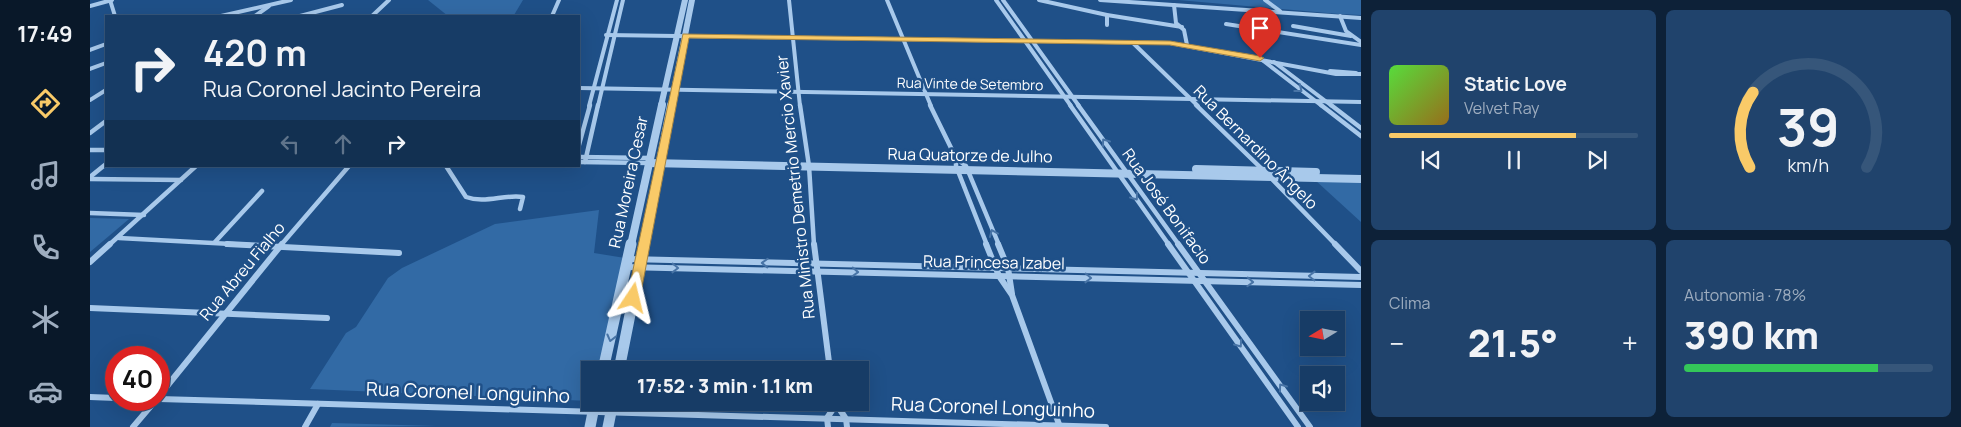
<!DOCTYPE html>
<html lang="pt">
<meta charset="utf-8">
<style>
body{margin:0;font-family:Manrope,sans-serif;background:#20436c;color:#f1f3f6;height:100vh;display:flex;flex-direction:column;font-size:19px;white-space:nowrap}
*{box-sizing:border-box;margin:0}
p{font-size:16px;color:#9eadbf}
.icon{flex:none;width:28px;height:28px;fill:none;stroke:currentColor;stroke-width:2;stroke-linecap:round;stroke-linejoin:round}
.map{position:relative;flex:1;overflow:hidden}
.sheet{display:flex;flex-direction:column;gap:10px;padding:10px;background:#0d2138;width:600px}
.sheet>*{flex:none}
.top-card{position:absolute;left:15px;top:15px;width:475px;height:152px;border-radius:0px;box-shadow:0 5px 20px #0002,0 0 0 1px #36567a;background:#173c66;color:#f1f3f6;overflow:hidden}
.needle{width:32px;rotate:260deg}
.fabs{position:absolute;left:1210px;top:311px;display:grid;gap:10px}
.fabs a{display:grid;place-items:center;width:45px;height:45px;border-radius:0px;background:#173c66;box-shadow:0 5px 20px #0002,0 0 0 1px #36567a;font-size:25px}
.speed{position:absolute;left:15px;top:346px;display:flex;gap:10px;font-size:25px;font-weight:700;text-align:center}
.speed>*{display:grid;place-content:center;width:65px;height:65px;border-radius:50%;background:#173c66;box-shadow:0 5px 20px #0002,0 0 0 1px #36567a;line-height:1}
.speed .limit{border:8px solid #d22;background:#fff;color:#111}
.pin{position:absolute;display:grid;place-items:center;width:42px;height:42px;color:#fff;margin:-51px -21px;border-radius:50% 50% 50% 0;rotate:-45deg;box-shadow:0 0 5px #0007}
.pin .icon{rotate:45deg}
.me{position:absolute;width:55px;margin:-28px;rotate:10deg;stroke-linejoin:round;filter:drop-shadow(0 0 4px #0008)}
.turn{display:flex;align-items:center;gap:18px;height:105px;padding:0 15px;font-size:22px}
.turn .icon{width:65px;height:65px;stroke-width:2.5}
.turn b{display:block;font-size:35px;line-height:42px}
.lanes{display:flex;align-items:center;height:48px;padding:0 15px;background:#0003;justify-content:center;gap:25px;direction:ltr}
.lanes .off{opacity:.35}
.big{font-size:38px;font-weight:800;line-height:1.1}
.sheet .card{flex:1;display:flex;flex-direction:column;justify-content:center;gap:8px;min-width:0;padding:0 18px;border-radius:8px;background:#20436c}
.sheet .dial{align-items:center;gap:0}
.dial svg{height:130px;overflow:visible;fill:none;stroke:#36567a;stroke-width:7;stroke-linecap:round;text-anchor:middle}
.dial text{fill:#f1f3f6;stroke:none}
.song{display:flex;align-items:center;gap:15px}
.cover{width:60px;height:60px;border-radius:8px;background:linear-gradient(135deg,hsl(110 70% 55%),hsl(40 70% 35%))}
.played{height:5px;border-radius:2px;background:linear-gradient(90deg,#f9ca68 75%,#36567a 75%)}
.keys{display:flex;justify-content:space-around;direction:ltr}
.heat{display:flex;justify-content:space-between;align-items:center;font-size:28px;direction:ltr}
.charge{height:8px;border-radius:4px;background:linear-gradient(90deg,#34c759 78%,#36567a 0)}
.sheet .tiles{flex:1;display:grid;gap:10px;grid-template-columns:repeat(2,1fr)}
.trip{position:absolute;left:491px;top:361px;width:288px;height:50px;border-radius:0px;background:#173c66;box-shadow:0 5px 20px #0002,0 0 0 1px #36567a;font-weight:800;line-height:50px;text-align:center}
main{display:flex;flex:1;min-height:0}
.dock{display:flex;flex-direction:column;width:90px;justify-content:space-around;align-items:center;background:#091829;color:#9eadbf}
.dock .icon{width:35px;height:35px}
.dock .selected{color:#f9ca68}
.dock b{font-size:22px;color:#f1f3f6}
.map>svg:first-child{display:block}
.green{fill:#326aa5}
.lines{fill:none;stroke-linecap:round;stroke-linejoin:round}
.minor-far2{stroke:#a8c9eb;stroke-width:4}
.minor-far1{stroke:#a8c9eb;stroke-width:4.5}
.minor{stroke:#a8c9eb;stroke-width:6}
.tertiary-far2{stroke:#a8c9eb;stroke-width:6}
.tertiary-far1{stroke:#a8c9eb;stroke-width:8}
.tertiary{stroke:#a8c9eb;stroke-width:11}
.oneway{stroke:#4874a6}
.route{fill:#f9ca68;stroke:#a28344}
.labels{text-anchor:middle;stroke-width:5;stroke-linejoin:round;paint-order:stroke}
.far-street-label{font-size:14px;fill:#fff;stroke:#1f5088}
.street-label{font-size:16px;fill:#fff;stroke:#1f5088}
.near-street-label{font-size:19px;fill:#fff;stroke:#1f5088}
</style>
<main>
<nav class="dock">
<b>17:49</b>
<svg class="icon selected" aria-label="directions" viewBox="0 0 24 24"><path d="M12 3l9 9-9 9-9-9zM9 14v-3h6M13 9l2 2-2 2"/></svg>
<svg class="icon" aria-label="music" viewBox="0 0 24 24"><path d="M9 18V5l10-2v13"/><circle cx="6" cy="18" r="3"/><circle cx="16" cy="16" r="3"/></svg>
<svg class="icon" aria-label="phone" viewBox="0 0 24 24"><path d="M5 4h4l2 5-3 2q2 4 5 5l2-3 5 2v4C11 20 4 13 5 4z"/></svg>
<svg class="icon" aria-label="climate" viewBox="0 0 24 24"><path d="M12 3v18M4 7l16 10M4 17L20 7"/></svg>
<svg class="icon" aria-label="car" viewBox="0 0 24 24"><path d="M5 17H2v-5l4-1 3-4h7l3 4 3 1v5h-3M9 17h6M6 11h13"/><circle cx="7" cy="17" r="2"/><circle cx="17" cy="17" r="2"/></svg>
</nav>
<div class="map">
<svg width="1271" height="427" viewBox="0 0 1271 427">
<rect width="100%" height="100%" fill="#1f5088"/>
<!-- green -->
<g class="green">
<path d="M338,0h95l-9,15 -66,1z"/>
<path d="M1088,0h183v15l-22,-1z"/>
<path d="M1225,180l46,1v41z"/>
<path d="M509,210l-5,43 31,5 -26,112h-9v31l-280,-12 36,-56 10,-6 32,-49 14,-10 93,-44z"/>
<path d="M0,218l39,1 -39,33z"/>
<path d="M242,423l105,3 -107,1z"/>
</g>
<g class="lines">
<!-- minor-far2 -->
<g class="minor-far2">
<path d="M20,0l5,16"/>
<path d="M699,0l11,106"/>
<path d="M797,0l44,106"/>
<path d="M906,0l75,106"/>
<path d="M913,0l76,106"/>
<path d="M949,0l68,15 75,12"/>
<path d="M1010,0l261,18"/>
<path d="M1175,0l15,11"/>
<path d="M1084,5l2,18 8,7 3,15"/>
<path d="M0,6l22,-6"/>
<path d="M1017,15v10"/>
<path d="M131,16l70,-16"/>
<path d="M165,16l14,-10"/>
<path d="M210,16l42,-11"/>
<path d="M282,16l17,-16"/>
<path d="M462,16l7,-16"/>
<path d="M1250,16l6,15 15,11"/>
<path d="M1136,24l135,21"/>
<path d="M1203,26l58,10"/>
<path d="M516,35l564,8 166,31h25"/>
<path d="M1042,42l66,64"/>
<path d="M0,50l16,-6"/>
<path d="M1171,59l61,47"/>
<path d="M1184,62l58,44"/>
<path d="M0,69l16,-6"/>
<path d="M1240,71l26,2"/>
<path d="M489,88l782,14"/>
<path d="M0,100l16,-10"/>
<path d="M499,106l28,-106"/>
<path d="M508,106l25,-106"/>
</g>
<!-- minor-far1 -->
<g class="minor-far1">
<path d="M710,105l9,61 5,79"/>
<path d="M840,105l26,53v8l31,79"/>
<path d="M980,105l99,140"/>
<path d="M988,105l101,140"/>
<path d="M1106,105l67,65"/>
<path d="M1231,105l40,31"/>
<path d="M1241,105l30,23"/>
<path d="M0,133l16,-12"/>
<path d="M489,145l11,-40"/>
<path d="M0,150h16"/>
<path d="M489,157l71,1"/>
<path d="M866,158l10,8 33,79"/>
<path d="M489,162l70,1"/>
<path d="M495,162l13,-57"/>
<path d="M356,166l20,31c19,7 38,-3 57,0l-3,12"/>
<path d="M0,177l16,-13"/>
<path d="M1181,178l65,67"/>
<path d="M0,179l91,1"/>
<path d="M0,213l54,2"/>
<path d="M29,238l131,7"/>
<path d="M125,242l47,-51"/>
<path d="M19,245l87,-79"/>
<path d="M191,245l68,-79"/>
</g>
<!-- minor -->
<g class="minor">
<path d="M137,244l172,9"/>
<path d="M724,244l16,126"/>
<path d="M896,244l13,32 13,19 48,132"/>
<path d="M908,244l10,24 4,26"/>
<path d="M1078,244l130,183"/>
<path d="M1088,244l132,183"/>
<path d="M1245,244l26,27"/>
<path d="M538,259l733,18"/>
<path d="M0,262l20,-18"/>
<path d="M536,267l735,18"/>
<path d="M0,308l237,10"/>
<path d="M69,396l123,-152"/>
<path d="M0,397l26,1"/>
<path d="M69,399l947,28"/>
<path d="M745,402l11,17 1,8"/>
<path d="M43,427l23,-27"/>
<path d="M215,427l13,-23"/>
<path d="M738,427l-1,-9 8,-12"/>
</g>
<!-- tertiary-far2 -->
<g class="tertiary-far2">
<path d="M571,106l24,-106"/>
<path d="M581,106l21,-106"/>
</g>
<!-- tertiary-far1 -->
<g class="tertiary-far1">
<path d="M559,163l712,16"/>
<path d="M1106,169l120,3"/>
<path d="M541,245l31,-140"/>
<path d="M554,245l27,-140"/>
</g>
<!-- tertiary -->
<g class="tertiary">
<path d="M513,370l28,-126"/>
<path d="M529,370l25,-126"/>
<path d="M500,427l5,-25"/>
<path d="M518,427l5,-25"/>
</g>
</g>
<!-- one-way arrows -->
<defs><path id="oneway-chevron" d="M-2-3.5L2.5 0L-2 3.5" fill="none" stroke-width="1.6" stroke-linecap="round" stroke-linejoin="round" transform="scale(1.25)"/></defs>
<g class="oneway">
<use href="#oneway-chevron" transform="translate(1209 89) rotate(38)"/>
<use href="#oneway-chevron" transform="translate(1015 142) rotate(-126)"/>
<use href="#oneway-chevron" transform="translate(1045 197) rotate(54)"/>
<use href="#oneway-chevron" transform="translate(903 233) rotate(-113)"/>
<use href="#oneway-chevron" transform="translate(675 263) rotate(-178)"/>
<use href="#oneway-chevron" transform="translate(585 268) rotate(1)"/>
<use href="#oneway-chevron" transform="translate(765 272) rotate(2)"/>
<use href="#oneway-chevron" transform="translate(1222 276) rotate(-179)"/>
<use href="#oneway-chevron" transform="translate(998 278) rotate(1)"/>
<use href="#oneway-chevron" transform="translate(1160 282) rotate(2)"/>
<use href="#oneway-chevron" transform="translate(521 338) rotate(104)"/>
<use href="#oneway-chevron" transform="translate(1149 344) rotate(55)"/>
<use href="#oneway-chevron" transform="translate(1192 387) rotate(-126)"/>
</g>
<!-- route -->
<path class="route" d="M593,34l487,7 90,15 4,2 -4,3 -90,-16 -481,-7 -49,260 -2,4h-10l-1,-4z"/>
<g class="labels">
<!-- far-street labels -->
<g class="far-street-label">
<text transform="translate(880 84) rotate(1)" y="5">Rua Vinte de Setembro</text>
</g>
<!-- street labels -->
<g class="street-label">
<text transform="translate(1166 147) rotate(45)" y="6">Rua Bernardino Ângelo</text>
<text transform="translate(880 155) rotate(1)" y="6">Rua Quatorze de Julho</text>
<text transform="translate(538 182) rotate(-78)" y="6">Rua Moreira Cesar</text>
<text transform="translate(705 187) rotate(-96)" y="6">Rua Ministro Demetrio Mercio Xavier</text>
<text transform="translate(1077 206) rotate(54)" y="6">Rua José Bonifacio</text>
<text transform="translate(904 262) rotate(1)" y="6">Rua Princesa Izabel</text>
<text transform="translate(152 271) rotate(-50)" y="6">Rua Abreu Fialho</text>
</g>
<!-- near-street labels -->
<g class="near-street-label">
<text transform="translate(378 392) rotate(2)" y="7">Rua Coronel Longuinho</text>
<text transform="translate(903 407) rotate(2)" y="7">Rua Coronel Longuinho</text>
</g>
</g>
</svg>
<div class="fabs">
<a><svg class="needle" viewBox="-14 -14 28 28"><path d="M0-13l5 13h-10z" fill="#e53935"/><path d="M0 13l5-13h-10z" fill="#9eadbf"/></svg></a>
<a><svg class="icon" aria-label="sound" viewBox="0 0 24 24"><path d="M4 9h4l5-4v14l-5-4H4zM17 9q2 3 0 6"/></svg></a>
</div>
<div class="speed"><div class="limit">40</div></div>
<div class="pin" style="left:1170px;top:58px;background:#d93025"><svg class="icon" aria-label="arrive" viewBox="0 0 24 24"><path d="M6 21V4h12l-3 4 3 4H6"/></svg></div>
<svg class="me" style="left:543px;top:298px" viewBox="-20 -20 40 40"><path d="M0-17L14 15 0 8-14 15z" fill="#f9ca68" stroke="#fff" stroke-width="4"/></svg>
<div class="trip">17:52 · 3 min · 1.1 km</div>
<div class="top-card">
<div class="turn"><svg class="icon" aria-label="right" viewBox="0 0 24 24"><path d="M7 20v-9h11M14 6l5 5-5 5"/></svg><div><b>420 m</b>Rua Coronel Jacinto Pereira</div></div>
<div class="lanes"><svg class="icon off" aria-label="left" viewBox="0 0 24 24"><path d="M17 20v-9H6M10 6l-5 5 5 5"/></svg><svg class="icon off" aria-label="ahead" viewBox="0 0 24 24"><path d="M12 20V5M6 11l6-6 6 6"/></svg><svg class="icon" aria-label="right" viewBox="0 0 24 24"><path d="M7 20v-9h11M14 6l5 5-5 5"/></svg></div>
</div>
</div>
<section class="sheet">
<div class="tiles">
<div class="card">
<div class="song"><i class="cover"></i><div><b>Static Love</b><p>Velvet Ray</p></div></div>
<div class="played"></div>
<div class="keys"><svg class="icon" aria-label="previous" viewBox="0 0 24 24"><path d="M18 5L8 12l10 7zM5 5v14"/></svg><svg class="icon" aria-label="pause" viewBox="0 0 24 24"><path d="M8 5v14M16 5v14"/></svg><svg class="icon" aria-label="next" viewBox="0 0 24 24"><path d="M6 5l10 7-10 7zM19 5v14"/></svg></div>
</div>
<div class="card dial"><svg viewBox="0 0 100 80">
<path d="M14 69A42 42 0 1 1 86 69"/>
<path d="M14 69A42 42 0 0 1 16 23" stroke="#f9ca68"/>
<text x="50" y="56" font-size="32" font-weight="700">39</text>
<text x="50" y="72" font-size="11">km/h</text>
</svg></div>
<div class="card"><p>Clima</p>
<div class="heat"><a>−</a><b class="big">21.5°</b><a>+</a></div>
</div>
<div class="card"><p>Autonomia · 78%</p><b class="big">390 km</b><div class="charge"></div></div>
</div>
</section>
</main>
